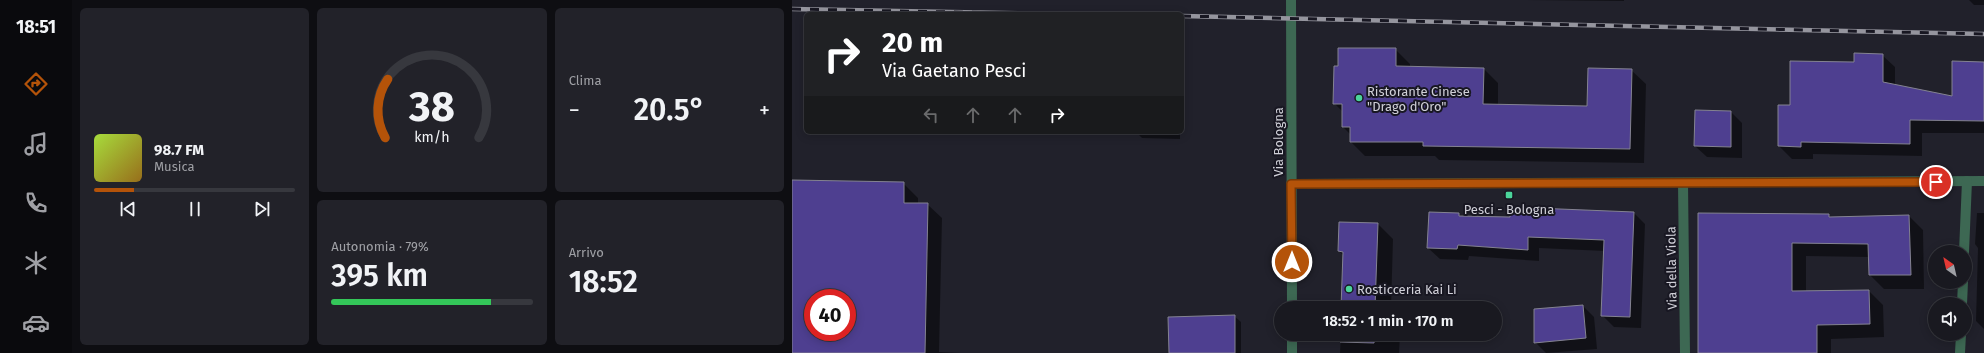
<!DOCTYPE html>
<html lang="it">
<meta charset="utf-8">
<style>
body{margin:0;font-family:"Fira Sans",sans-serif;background:#222229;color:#f1f3f6;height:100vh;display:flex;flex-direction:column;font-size:15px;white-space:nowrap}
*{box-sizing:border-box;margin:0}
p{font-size:13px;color:#9fa0a5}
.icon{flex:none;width:22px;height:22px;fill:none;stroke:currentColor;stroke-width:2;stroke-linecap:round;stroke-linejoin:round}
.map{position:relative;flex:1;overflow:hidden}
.drawer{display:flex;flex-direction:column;gap:8px;padding:8px;background:#0e0e12;width:720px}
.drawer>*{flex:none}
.hud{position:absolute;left:12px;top:12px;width:380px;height:122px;border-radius:6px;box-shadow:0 2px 10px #0003,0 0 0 1px #37383e;background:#202124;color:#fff;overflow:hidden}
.needle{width:26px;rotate:326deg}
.tools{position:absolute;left:1136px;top:245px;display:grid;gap:8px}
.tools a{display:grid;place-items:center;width:44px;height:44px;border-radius:50%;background:#191920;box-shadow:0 2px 10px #0003,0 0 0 1px #37383e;font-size:20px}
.speed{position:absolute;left:12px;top:289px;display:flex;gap:8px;font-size:20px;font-weight:700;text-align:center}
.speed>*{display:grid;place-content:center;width:52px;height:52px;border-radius:50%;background:#191920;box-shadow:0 2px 10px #0003,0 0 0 1px #37383e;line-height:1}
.speed .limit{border:6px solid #d22;background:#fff;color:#111}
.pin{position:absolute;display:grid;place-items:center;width:34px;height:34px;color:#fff;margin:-17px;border:2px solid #fff;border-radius:50%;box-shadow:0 1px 4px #0007}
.me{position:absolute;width:44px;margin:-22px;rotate:0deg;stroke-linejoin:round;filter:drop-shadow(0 0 3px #0008)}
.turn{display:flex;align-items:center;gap:14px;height:84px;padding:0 12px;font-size:18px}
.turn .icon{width:52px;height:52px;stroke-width:2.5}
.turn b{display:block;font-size:28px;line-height:34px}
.lanes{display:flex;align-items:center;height:38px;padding:0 12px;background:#0003;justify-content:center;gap:20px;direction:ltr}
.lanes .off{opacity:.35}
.big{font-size:30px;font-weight:600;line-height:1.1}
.drawer .widget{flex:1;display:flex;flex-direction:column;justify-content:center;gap:6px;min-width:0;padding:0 14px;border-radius:6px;background:#222229}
.drawer .dial{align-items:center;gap:0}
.dial svg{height:104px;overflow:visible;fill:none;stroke:#37383e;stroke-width:7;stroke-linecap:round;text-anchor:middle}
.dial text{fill:#f1f3f6;stroke:none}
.song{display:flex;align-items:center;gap:12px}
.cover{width:48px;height:48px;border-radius:6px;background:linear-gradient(135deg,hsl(80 70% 55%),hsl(40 70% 35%))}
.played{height:4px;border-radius:2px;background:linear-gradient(90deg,#b45309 20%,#37383e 20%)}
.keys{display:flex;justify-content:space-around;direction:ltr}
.heat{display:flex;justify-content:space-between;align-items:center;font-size:22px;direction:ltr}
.charge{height:6px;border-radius:3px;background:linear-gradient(90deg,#34c759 79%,#37383e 0)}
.drawer .tiles{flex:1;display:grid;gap:8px;grid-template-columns:repeat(3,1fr)}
.widget:first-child{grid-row:span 2}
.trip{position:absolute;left:482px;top:301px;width:228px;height:40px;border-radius:20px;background:#191920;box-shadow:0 2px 10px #0003,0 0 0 1px #37383e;font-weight:600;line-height:40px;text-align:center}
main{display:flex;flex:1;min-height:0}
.dock{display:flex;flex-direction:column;width:72px;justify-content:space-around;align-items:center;background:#0a0a0d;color:#9fa0a5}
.dock .icon{width:28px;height:28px}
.dock .active{color:#b45309}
.dock b{font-size:18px;color:#f1f3f6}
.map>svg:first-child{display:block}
.shadow{fill:#0007;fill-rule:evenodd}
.building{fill:#4e3f90;stroke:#848391;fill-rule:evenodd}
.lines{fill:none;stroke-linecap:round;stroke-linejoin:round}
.minor{stroke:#3d6853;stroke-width:10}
.rail-casing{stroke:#95959e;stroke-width:4.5}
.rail{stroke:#181722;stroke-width:3;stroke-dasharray:9;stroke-linecap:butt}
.route-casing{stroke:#753606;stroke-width:10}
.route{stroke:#b45309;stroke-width:7}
.poi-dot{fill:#4bd49b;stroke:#181722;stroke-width:1.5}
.labels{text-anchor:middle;stroke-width:4;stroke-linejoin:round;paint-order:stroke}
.poi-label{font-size:13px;fill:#d0d0d8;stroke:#181722;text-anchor:start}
.street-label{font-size:13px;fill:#d0d0d8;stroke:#181722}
</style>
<main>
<nav class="dock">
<b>18:51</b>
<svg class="icon active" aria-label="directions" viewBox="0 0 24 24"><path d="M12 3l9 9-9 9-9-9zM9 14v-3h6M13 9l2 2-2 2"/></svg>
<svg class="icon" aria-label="music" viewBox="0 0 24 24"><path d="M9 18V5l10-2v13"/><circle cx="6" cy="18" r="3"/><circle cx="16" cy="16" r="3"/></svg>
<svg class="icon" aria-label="phone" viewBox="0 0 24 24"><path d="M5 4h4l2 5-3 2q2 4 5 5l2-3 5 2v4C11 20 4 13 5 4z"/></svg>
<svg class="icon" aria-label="climate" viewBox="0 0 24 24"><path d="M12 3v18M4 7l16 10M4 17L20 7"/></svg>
<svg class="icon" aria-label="car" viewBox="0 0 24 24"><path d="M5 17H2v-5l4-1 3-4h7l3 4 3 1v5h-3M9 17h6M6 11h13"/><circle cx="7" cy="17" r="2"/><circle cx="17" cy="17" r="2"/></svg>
</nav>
<section class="drawer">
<div class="tiles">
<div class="widget">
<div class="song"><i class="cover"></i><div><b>98.7 FM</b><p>Musica</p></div></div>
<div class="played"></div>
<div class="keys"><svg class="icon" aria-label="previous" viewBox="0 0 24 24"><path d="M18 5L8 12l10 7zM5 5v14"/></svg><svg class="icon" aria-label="pause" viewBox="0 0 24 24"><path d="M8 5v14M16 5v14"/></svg><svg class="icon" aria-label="next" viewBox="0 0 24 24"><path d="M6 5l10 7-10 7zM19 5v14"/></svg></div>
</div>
<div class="widget dial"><svg viewBox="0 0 100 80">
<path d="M14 69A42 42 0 1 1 86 69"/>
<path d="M14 69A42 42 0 0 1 16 24" stroke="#b45309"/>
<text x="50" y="56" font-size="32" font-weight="700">38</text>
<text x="50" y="72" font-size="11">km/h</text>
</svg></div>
<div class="widget"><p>Clima</p>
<div class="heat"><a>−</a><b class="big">20.5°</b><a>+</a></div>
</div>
<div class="widget"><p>Autonomia · 79%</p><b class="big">395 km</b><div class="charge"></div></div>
<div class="widget"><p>Arrivo</p><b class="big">18:52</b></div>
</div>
</section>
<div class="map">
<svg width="1192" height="353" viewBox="0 0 1192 353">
<rect width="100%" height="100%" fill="#21212b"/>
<!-- shadow -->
<g class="shadow">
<path d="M735,0h97v1z"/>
<path d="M1177,0h15v5h-10z"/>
<path d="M603,49l15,15v3l74,2 14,14v22l90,2 43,-37 15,14 -2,79 -205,-3 -4,-4h-70l-14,-14v-7l-8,-8v-15l-9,-9z"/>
<path d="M1090,55l13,12v19l58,11 31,-34v70h-62v23l-109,-2v5h-21l-13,-13 12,-40 64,-43z"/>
<path d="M939,112l11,11v35l-35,-1 -12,-11z"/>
<path d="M344,132h44v7l-38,-1z"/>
<path d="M0,182l111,1 15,15v6h9l15,14 -3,134 21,1h-168zM21,298h34v34h-34z"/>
<path d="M842,213l11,11 -4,104 -27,-1 -12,-12 3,-64 -66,-3v13l-70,-5 -1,4 -28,-1 -12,-11 30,-34 4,3 49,1z"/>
<path d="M1185,213h7v116l-8,-8 2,-73 -3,-4z"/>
<path d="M1037,215l2,3 78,-2 14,14 1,59h-40l-14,-14 -1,-18 -63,-1v36l63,-1 14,14 1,32 -53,2v14h-132l1,-82z"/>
<path d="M586,224l15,15 -2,69h-49l2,-52 -5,-5z"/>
<path d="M791,306l11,11 3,32 -51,4 -11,-11z"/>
<path d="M442,316l7,6v31h-71z"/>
<path d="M549,334h59l-1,19h-59z"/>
</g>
<!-- building -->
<g class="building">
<path d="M546,48h58v18l88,2 -1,36 104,2 1,-38 44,1 -2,80 -207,-3v-4h-73v-15h-8v-23h-9l1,-38h4z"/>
<path d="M1062,53l29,1v28l69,14v-35l32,1v59l-74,-1v24l-109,-2v5l-23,-1v-41h12v-44l64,1z"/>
<path d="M903,110l36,1v36l-37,-1z"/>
<path d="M0,180l112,2v21h24l-3,150h-133zM21,298h34v34h-34z"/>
<path d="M718,207l124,5 -4,105 -29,-1 3,-76 -76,-3v13l-70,-5 -1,4 -30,-1 2,-36 30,1v3l51,1z"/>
<path d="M906,213l131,1v3l80,-2 2,60h-42l-1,-31 -76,-1v48l77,-1 1,34 -53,1v28h-119z"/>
<path d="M547,222l39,1 -3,85h-34l2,-56 -5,-1z"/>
<path d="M791,305l3,33 -52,5v-34z"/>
<path d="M443,315v38h-66l-1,-36z"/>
<path d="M548,334h35l-1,9 -34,-1z"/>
</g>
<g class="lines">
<!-- minor -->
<g class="minor">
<path d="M499,0l1,308"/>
<path d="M891,183l2,170"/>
<path d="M499,184l693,-3"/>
<path d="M1172,252l3,-71"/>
<path d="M1170,304l1,-22"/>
<path d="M500,334v19"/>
<path d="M1168,353l1,-19"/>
</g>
<defs>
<g id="rail">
<path d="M0,9l269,5"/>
<path d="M390,16l802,18"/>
</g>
</defs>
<!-- rail casing -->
<use href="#rail" class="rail-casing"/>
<!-- rail -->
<use href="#rail" class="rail"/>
</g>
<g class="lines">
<defs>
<path id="route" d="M500,262l-1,-78 645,-2"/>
</defs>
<!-- route casing -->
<use href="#route" class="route-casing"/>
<!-- route -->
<use href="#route" class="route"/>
</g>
<!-- markers -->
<g class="poi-dot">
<circle cx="567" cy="98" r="4"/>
<rect x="713" y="191" width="8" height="8" rx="2"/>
<circle cx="557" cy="289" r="4"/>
</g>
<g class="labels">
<!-- poi labels -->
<g class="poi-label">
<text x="575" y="96">Ristorante Cinese<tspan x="575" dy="15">"Drago d'Oro"</tspan></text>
<text x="717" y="214" text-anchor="middle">Pesci - Bologna</text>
<text x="565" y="294">Rosticceria Kai Li</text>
</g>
<!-- street labels -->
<g class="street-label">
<text transform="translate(486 142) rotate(-90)" y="5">Via Bologna</text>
<text transform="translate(879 268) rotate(-91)" y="5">Via della Viola</text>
</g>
</g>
</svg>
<div class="tools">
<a><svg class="needle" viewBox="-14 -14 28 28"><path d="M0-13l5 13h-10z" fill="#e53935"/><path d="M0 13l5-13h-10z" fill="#9fa0a5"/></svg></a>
<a><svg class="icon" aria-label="sound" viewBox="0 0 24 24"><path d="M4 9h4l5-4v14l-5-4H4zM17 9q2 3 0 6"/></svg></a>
</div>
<div class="speed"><div class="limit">40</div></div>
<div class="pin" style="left:1144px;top:182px;background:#d93025"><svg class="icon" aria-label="arrive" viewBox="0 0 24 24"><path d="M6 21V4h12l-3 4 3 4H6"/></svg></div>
<svg class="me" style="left:500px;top:262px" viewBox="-20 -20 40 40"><circle r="17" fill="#b45309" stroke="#fff" stroke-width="3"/><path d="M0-11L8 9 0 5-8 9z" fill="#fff"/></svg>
<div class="trip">18:52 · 1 min · 170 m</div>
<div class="hud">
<div class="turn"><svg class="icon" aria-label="right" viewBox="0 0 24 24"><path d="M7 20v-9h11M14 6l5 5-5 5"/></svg><div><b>20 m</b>Via Gaetano Pesci</div></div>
<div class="lanes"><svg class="icon off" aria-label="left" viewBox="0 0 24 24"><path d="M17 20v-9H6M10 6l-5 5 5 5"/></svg><svg class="icon off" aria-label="ahead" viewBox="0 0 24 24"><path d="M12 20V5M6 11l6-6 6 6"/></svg><svg class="icon off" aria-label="ahead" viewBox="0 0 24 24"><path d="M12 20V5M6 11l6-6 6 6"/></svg><svg class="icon" aria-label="right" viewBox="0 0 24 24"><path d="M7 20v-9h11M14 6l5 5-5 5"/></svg></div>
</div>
</div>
</main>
